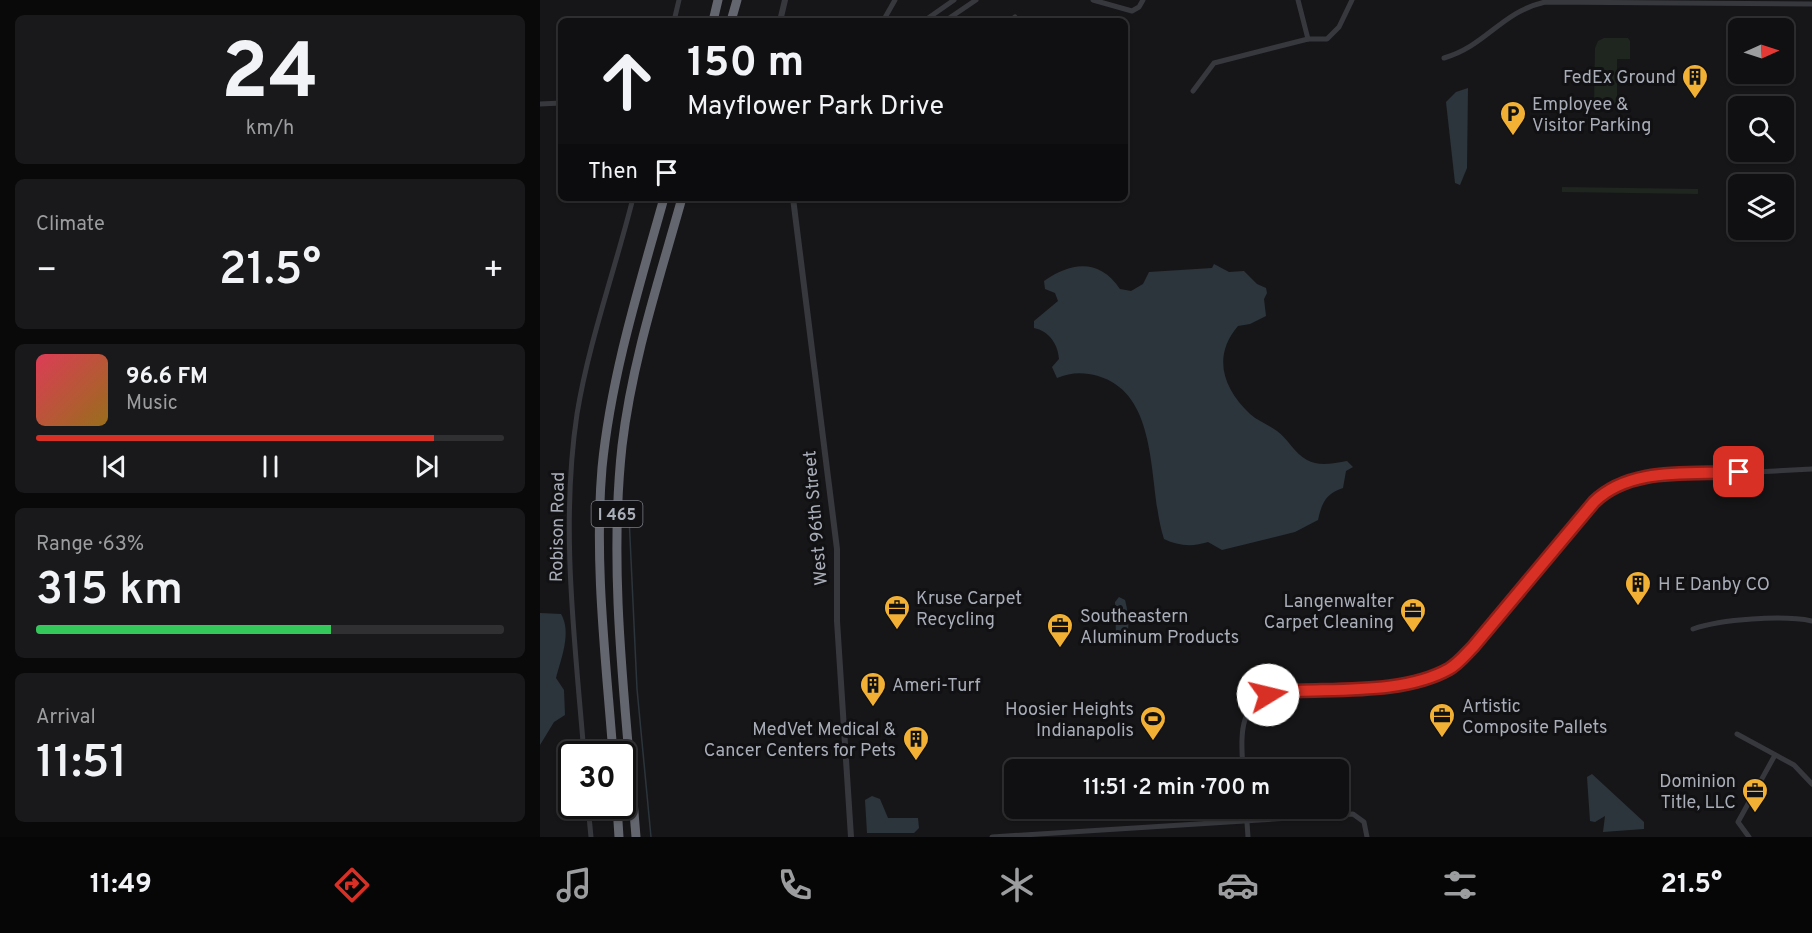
<!DOCTYPE html>
<meta charset="utf-8">
<style>
body{margin:0;font-family:Overpass,sans-serif;background:#19191b;color:#f1f3f6;height:100vh;display:flex;flex-direction:column;font-size:22px;white-space:nowrap}
*{box-sizing:border-box;margin:0}
p{font-size:20px;color:#9c9d9f}
.icon{flex:none;width:33px;height:33px;fill:none;stroke:currentColor;stroke-width:2;stroke-linecap:round;stroke-linejoin:round}
.map{position:relative;flex:1;overflow:hidden}
.drawer{display:flex;flex-direction:column;gap:15px;padding:15px;background:#09090a;width:540px}
.drawer>*{flex:none}
.banner{position:absolute;left:18px;top:18px;width:570px;height:183px;border-radius:9px;box-shadow:0 2px 4px #0004,0 0 0 2px #303032;background:#101012;color:#f1f3f6;overflow:hidden}
.needle{width:39px;rotate:87deg}
.buttons{position:absolute;left:1188px;top:18px;display:grid;gap:12px}
.buttons a{display:grid;place-items:center;width:66px;height:66px;border-radius:9px;background:#101012;box-shadow:0 2px 4px #0004,0 0 0 2px #303032;font-size:30px}
.speed{position:absolute;left:18px;top:741px;display:flex;gap:12px;font-size:30px;font-weight:700;text-align:center}
.speed>*{display:grid;place-content:center;width:78px;height:78px;border-radius:50%;background:#101012;box-shadow:0 2px 4px #0004,0 0 0 2px #303032;line-height:1}
.speed .limit{border:3px solid #111;border-radius:9px;background:#fff;color:#111}
.pin{position:absolute;display:grid;place-items:center;width:51px;height:51px;color:#fff;margin:-26px;border-radius:12px;box-shadow:0 3px 9px #0006}
.me{position:absolute;width:66px;margin:-33px;rotate:81deg;stroke-linejoin:round;filter:drop-shadow(0 0 4px #0008)}
.turn{display:flex;align-items:center;gap:21px;height:126px;padding:0 30px;font-size:27px}
.turn .icon{width:78px;height:78px;stroke-width:2.5}
.turn b{display:block;font-size:42px;line-height:51px}
.then{display:flex;align-items:center;height:57px;padding:0 30px;background:#0003;gap:12px;font-size:22px}
.big{font-size:45px;font-weight:600;line-height:1.1}
.drawer .widget{flex:1;display:flex;flex-direction:column;justify-content:center;gap:9px;min-width:0;padding:0 21px;border-radius:9px;background:#19191b}
.drawer .dial{align-items:center;gap:0}
.dial b{font-size:78px;line-height:1}
.song{display:flex;align-items:center;gap:18px}
.cover{width:72px;height:72px;border-radius:9px;background:linear-gradient(135deg,hsl(350 70% 55%),hsl(40 70% 35%))}
.played{height:6px;border-radius:3px;background:linear-gradient(90deg,#d93025 85%,#303032 85%)}
.keys{display:flex;justify-content:space-around;direction:ltr}
.heat{display:flex;justify-content:space-between;align-items:center;font-size:33px;direction:ltr}
.charge{height:9px;border-radius:4px;background:linear-gradient(90deg,#34c759 63%,#303032 0)}
.trip{position:absolute;left:464px;top:759px;width:345px;height:60px;border-radius:9px;background:#101012;box-shadow:0 2px 4px #0004,0 0 0 2px #303032;font-weight:600;line-height:60px;text-align:center}
.tabs{display:flex;height:96px;justify-content:space-around;align-items:center;background:#060607;color:#9c9d9f}
.tabs .icon{width:42px;height:42px}
.tabs .selected{color:#d93025}
.tabs b{font-size:27px;color:#f1f3f6}
main{display:flex;flex:1;min-height:0}
.map>svg:first-child{display:block}
.green{fill:#1e261f}
.water{fill:#2c353c}
.lines{fill:none;stroke-linecap:round;stroke-linejoin:round}
.stream{stroke:#2c353c;stroke-width:1.5}
.minor{stroke:#37383d;stroke-width:5}
.tertiary{stroke:#37383d;stroke-width:6}
.motorway{stroke:#63666e;stroke-width:9}
.route-casing{stroke:#8d1f18;stroke-width:15}
.route{stroke:#d93025;stroke-width:10}
.labels{text-anchor:middle;stroke-width:6;stroke-linejoin:round;paint-order:stroke}
.shield{fill:#111113;stroke:#7b7e86;stroke-width:1.5}
.shield-label{font-size:16px;font-weight:bold;fill:#a8adb8}
.poi-label{font-size:18px;fill:#a8adb8;stroke:#111113;text-anchor:start}
.street-label{font-size:18px;fill:#a8adb8;stroke:#111113}
</style>
<main>
<section class="drawer">
<div class="widget dial"><b>24</b><p>km/h</p></div>
<div class="widget"><p>Climate</p>
<div class="heat"><a>−</a><b class="big">21.5°</b><a>+</a></div>
</div>
<div class="widget">
<div class="song"><i class="cover"></i><div><b>96.6 FM</b><p>Music</p></div></div>
<div class="played"></div>
<div class="keys"><svg class="icon" aria-label="previous" viewBox="0 0 24 24"><path d="M18 5L8 12l10 7zM5 5v14"/></svg><svg class="icon" aria-label="pause" viewBox="0 0 24 24"><path d="M8 5v14M16 5v14"/></svg><svg class="icon" aria-label="next" viewBox="0 0 24 24"><path d="M6 5l10 7-10 7zM19 5v14"/></svg></div>
</div>
<div class="widget"><p>Range · 63%</p><b class="big">315 km</b><div class="charge"></div></div>
<div class="widget"><p>Arrival</p><b class="big">11:51</b></div>
</section>
<div class="map">
<svg width="1272" height="837" viewBox="0 0 1272 837">
<rect width="100%" height="100%" fill="#161618"/>
<!-- green -->
<g class="green">
<path d="M1064,38h24l2,3v18h-13v45l-23,-1 1,-55 3,-7z"/>
<path d="M1022,187l136,2v5l-136,-2z"/>
</g>
<!-- water -->
<g class="water">
<path d="M928,88l-1,80 -7,17 -5,-2 -9,-81 10,-10z"/>
<path d="M674,264l15,8 15,-1 13,13 9,4 1,5 -3,6 2,17 -16,8 -12,2c-26,30 -15,63 12,88 8,7 19,11 27,17 11,8 18,23 30,29 12,7 27,3 40,1l6,6 -7,4 -3,17c-17,6 -21,14 -25,32l-23,12 -73,18 -14,-8c-15,5 -30,4 -44,-3 -17,-51 -2,-144 -66,-163 -14,-4 -27,-4 -41,2l-5,-11 7,-8c-1,-15 -10,-28 -25,-31v-7l24,-20 -3,-8 -10,-4 -1,-8c28,-20 56,-22 76,8l11,2 12,-7 6,-12 63,-4z"/>
<path d="M579,597l6,3c3,10 6,35 -1,42l-7,-3 -1,-3 -1,-34z"/>
<path d="M0,613l21,1c11,18 0,45 -5,64l8,12 1,25 -11,7 -14,23z"/>
<path d="M1052,774l52,48v7l-41,3 2,-16 -10,6 -5,-1 -3,-44z"/>
<path d="M332,796l8,3 8,19h30l1,10 -5,5h-47l-2,-33z"/>
</g>
<g class="lines">
<!-- stream -->
<path class="stream" d="M89,516l8,173 14,148"/>
<!-- minor -->
<g class="minor">
<path d="M553,0l39,11 7,-4 4,-7"/>
<path d="M758,0l10,39"/>
<path d="M134,21l5,-21"/>
<path d="M343,21l12,-21"/>
<path d="M384,21l30,-21"/>
<path d="M405,21l31,-21"/>
<path d="M470,21l5,-4 3,4"/>
<path d="M904,58c42,-12 57,-46 101,-56l267,2"/>
<path d="M653,91l21,-28 94,-24h19l12,-12 13,-27"/>
<path d="M0,104l21,-1"/>
<path d="M1153,629c28,-10 90,-14 119,-8"/>
<path d="M1197,734l57,31 18,19"/>
<path d="M44,754c-9,-113 -24,-227 -7,-340 12,-73 38,-144 56,-216"/>
<path d="M703,770c-2,-35 -6,-70 37,-78l133,-9 39,-15 21,-21 121,-145 20,-16 24,-8 174,-9"/>
<path d="M48,806l3,31"/>
<path d="M706,808l2,29"/>
<path d="M452,837l361,-23 11,8 3,15"/>
<path d="M1209,837l-11,-15 37,-67"/>
</g>
<!-- tertiary -->
<g class="tertiary">
<path d="M240,21l5,-21"/>
<path d="M253,198l44,351v72l14,216"/>
</g>
<!-- motorway -->
<g class="motorway">
<path d="M173,21l5,-21"/>
<path d="M191,21l6,-21"/>
<path d="M73,754c-7,-94 -19,-190 -11,-286 9,-92 37,-181 62,-270"/>
<path d="M77,806l2,31"/>
<path d="M96,837c-10,-129 -28,-262 -14,-391 10,-85 37,-166 60,-248"/>
</g>
</g>
<g class="lines">
<defs>
<path id="route" d="M728,695l12,-3c51,-4 123,3 169,-23 9,-5 17,-15 24,-22l121,-145c37,-36 97,-27 145,-30"/>
</defs>
<!-- route casing -->
<use href="#route" class="route-casing"/>
<!-- route -->
<use href="#route" class="route"/>
</g>
<!-- icons -->
<defs>
<symbol id="building-pin" viewBox="-11 -11 22 30"><path d="M0 17L-7.5 6A9.5 9.5 0 1 1 7.5 6Z" fill="#f2b134" stroke="#111113"/><path d="M-4-6H4V6H1V3H-1V6H-4ZM-2.5-4.3h1.7v1.8h-1.7ZM.8-4.3h1.7v1.8H.8ZM-2.5-1h1.7V.8h-1.7ZM.8-1h1.7V.8H.8Z" fill="#111"/></symbol>
<symbol id="parking-pin" viewBox="-11 -11 22 30"><path d="M0 17L-7.5 6A9.5 9.5 0 1 1 7.5 6Z" fill="#f2b134" stroke="#111113"/><path d="M-3.5-5.5H1a3.5 3.5 0 0 1 0 7H-1V5.5H-3.5ZM-1-3.4V-.6H.8a1.4 1.4 0 0 0 0-2.8Z" fill="#111"/></symbol>
<symbol id="office-pin" viewBox="-11 -11 22 30"><path d="M0 17L-7.5 6A9.5 9.5 0 1 1 7.5 6Z" fill="#f2b134" stroke="#111113"/><path d="M-6-3h4V-5.5h4V-3h4V5H-6ZM-1-4.5V-3h2v-1.5ZM-6 0V1H6V0Z" fill="#111"/></symbol>
<symbol id="stadium-pin" viewBox="-11 -11 22 30"><path d="M0 17L-7.5 6A9.5 9.5 0 1 1 7.5 6Z" fill="#f2b134" stroke="#111113"/><path d="M0-5a6.5 5 0 1 0 0 10a6.5 5 0 1 0 0-10ZM-3.5-1.8h7v3.6h-7Z" fill="#111"/></symbol>
</defs>
<g fill-rule="evenodd">
<use href="#building-pin" x="1140" y="62" width="30" height="40"/>
<use href="#parking-pin" x="958" y="99" width="30" height="40"/>
<use href="#building-pin" x="1083" y="569" width="30" height="40"/>
<use href="#office-pin" x="342" y="593" width="30" height="40"/>
<use href="#office-pin" x="858" y="596" width="30" height="40"/>
<use href="#office-pin" x="505" y="611" width="30" height="40"/>
<use href="#building-pin" x="318" y="670" width="30" height="40"/>
<use href="#office-pin" x="887" y="701" width="30" height="40"/>
<use href="#stadium-pin" x="598" y="704" width="30" height="40"/>
<use href="#building-pin" x="361" y="724" width="30" height="40"/>
<use href="#office-pin" x="1200" y="776" width="30" height="40"/>
</g>
<g class="labels">
<!-- shield labels -->
<rect class="shield" x="51.5" y="501" width="51" height="26" rx="4.5"/>
<g class="shield-label">
<text x="77" y="520">I 465</text>
</g>
<!-- poi labels -->
<g class="poi-label">
<text x="1136" y="83" text-anchor="end">FedEx Ground</text>
<text x="992" y="110">Employee &amp;<tspan x="992" dy="21">Visitor Parking</tspan></text>
<text x="1118" y="590">H E Danby CO</text>
<text x="376" y="604">Kruse Carpet<tspan x="376" dy="21">Recycling</tspan></text>
<text x="854" y="607" text-anchor="end">Langenwalter<tspan x="854" dy="21">Carpet Cleaning</tspan></text>
<text x="540" y="622">Southeastern<tspan x="540" dy="21">Aluminum Products</tspan></text>
<text x="352" y="691">Ameri-Turf</text>
<text x="922" y="712">Artistic<tspan x="922" dy="21">Composite Pallets</tspan></text>
<text x="594" y="715" text-anchor="end">Hoosier Heights<tspan x="594" dy="21">Indianapolis</tspan></text>
<text x="356" y="735" text-anchor="end">MedVet Medical &amp;<tspan x="356" dy="21">Cancer Centers for Pets</tspan></text>
<text x="1196" y="787" text-anchor="end">Dominion<tspan x="1196" dy="21">Title, LLC</tspan></text>
</g>
<!-- street labels -->
<g class="street-label">
<text transform="translate(275 518) rotate(-95)" y="6">West 96th Street</text>
<text transform="translate(17 527) rotate(-89)" y="6">Robison Road</text>
</g>
</g>
</svg>
<div class="buttons">
<a><svg class="needle" viewBox="-14 -14 28 28"><path d="M0-13l5 13h-10z" fill="#e53935"/><path d="M0 13l5-13h-10z" fill="#9c9d9f"/></svg></a>
<a><svg class="icon" aria-label="search" viewBox="0 0 24 24"><circle cx="10" cy="10" r="6"/><path d="M15 15l6 6"/></svg></a>
<a><svg class="icon" aria-label="layers" viewBox="0 0 24 24"><path d="M12 4l9 5-9 5-9-5zM3 14l9 5 9-5"/></svg></a>
</div>
<div class="speed"><div class="limit">30</div></div>
<div class="pin" style="left:1199px;top:472px;background:#d93025"><svg class="icon" aria-label="arrive" viewBox="0 0 24 24"><path d="M6 21V4h12l-3 4 3 4H6"/></svg></div>
<svg class="me" style="left:728px;top:695px" viewBox="-20 -20 40 40"><circle r="19" fill="#fff"/><path d="M0-13L10 11 0 6-10 11z" fill="#d93025"/></svg>
<div class="trip">11:51 · 2 min · 700 m</div>
<div class="banner">
<div class="turn"><svg class="icon" aria-label="ahead" viewBox="0 0 24 24"><path d="M12 20V5M6 11l6-6 6 6"/></svg><div><b>150 m</b>Mayflower Park Drive</div></div>
<div class="then">Then<svg class="icon" aria-label="arrive" viewBox="0 0 24 24"><path d="M6 21V4h12l-3 4 3 4H6"/></svg></div>
</div>
</div>
</main>
<nav class="tabs">
<b>11:49</b>
<svg class="icon selected" aria-label="directions" viewBox="0 0 24 24"><path d="M12 3l9 9-9 9-9-9zM9 14v-3h6M13 9l2 2-2 2"/></svg>
<svg class="icon" aria-label="music" viewBox="0 0 24 24"><path d="M9 18V5l10-2v13"/><circle cx="6" cy="18" r="3"/><circle cx="16" cy="16" r="3"/></svg>
<svg class="icon" aria-label="phone" viewBox="0 0 24 24"><path d="M5 4h4l2 5-3 2q2 4 5 5l2-3 5 2v4C11 20 4 13 5 4z"/></svg>
<svg class="icon" aria-label="climate" viewBox="0 0 24 24"><path d="M12 3v18M4 7l16 10M4 17L20 7"/></svg>
<svg class="icon" aria-label="car" viewBox="0 0 24 24"><path d="M5 17H2v-5l4-1 3-4h7l3 4 3 1v5h-3M9 17h6M6 11h13"/><circle cx="7" cy="17" r="2"/><circle cx="17" cy="17" r="2"/></svg>
<svg class="icon" aria-label="filters" viewBox="0 0 24 24"><path d="M4 7h16M4 17h16"/><circle cx="9" cy="7" r="2"/><circle cx="15" cy="17" r="2"/></svg>
<b>21.5°</b>
</nav>
